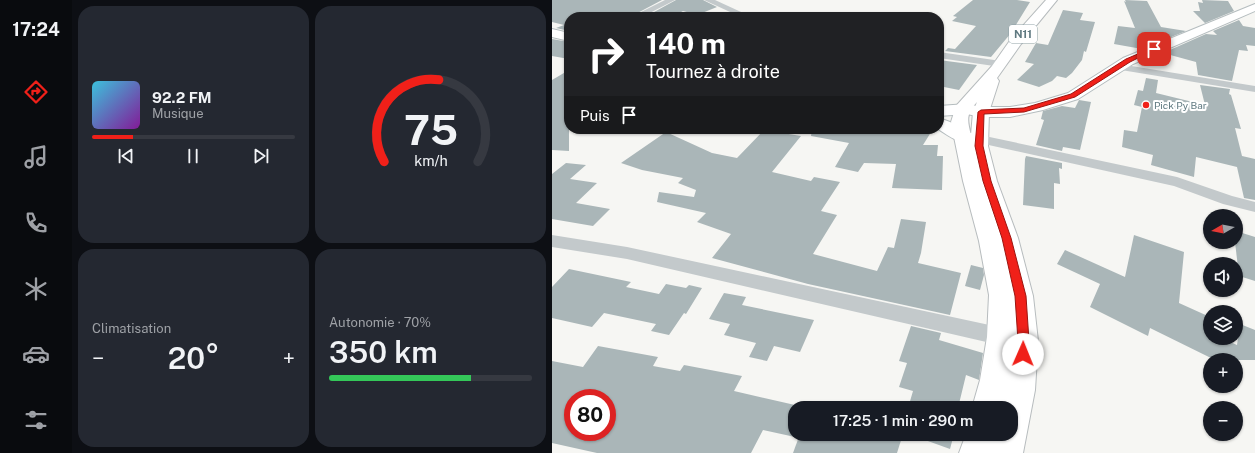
<!DOCTYPE html>
<html lang="fr">
<meta charset="utf-8">
<style>
body{margin:0;font-family:"Public Sans",sans-serif;background:#242831;color:#f1f3f6;height:100vh;display:flex;flex-direction:column;font-size:15px;white-space:nowrap}
*{box-sizing:border-box;margin:0}
p{font-size:13px;color:#9ea1a6}
.icon{flex:none;width:22px;height:22px;fill:none;stroke:currentColor;stroke-width:2;stroke-linecap:round;stroke-linejoin:round}
.map{position:relative;flex:1;overflow:hidden}
.side{display:flex;flex-direction:column;gap:6px;padding:6px;background:#0d0f14;width:480px}
.side>*{flex:none}
.hud{position:absolute;left:12px;top:12px;width:380px;height:122px;border-radius:16px;box-shadow:0 1px 3px #0004;background:#202124;color:#fff;overflow:hidden}
.needle{width:26px;rotate:261deg}
.fabs{position:absolute;left:651px;top:209px;display:grid;gap:8px}
.fabs a{display:grid;place-items:center;width:40px;height:40px;border-radius:50%;background:#171b24;box-shadow:0 1px 3px #0004;font-size:20px}
.speed{position:absolute;left:12px;top:389px;display:flex;gap:8px;font-size:20px;font-weight:700;text-align:center}
.speed>*{display:grid;place-content:center;width:52px;height:52px;border-radius:50%;background:#171b24;box-shadow:0 1px 3px #0004;line-height:1}
.speed .limit{border:6px solid #d22;background:#fff;color:#111}
.pin{position:absolute;display:grid;place-items:center;width:34px;height:34px;color:#fff;margin:-17px;border-radius:8px;box-shadow:0 2px 6px #0006}
.me{position:absolute;width:44px;margin:-22px;rotate:1deg;stroke-linejoin:round;filter:drop-shadow(0 0 3px #0008)}
.turn{display:flex;align-items:center;gap:14px;height:84px;padding:0 16px;font-size:18px}
.turn .icon{width:52px;height:52px;stroke-width:2.5}
.turn b{display:block;font-size:28px;line-height:34px}
.then{display:flex;align-items:center;height:38px;padding:0 16px;background:#0003;gap:8px;font-size:15px}
.big{font-size:30px;font-weight:600;line-height:1.1}
.side .widget{flex:1;display:flex;flex-direction:column;justify-content:center;gap:6px;min-width:0;padding:0 14px;border-radius:16px;background:#242831}
.side .dial{align-items:center;gap:0}
.dial svg{height:104px;overflow:visible;fill:none;stroke:#363941;stroke-width:7;stroke-linecap:round;text-anchor:middle}
.dial text{fill:#f1f3f6;stroke:none}
.song{display:flex;align-items:center;gap:12px}
.cover{width:48px;height:48px;border-radius:6px;background:linear-gradient(135deg,hsl(190 70% 55%),hsl(290 70% 35%))}
.played{height:4px;border-radius:2px;background:linear-gradient(90deg,#f02019 20%,#363941 20%)}
.keys{display:flex;justify-content:space-around;direction:ltr}
.heat{display:flex;justify-content:space-between;align-items:center;font-size:22px;direction:ltr}
.charge{height:6px;border-radius:3px;background:linear-gradient(90deg,#34c759 70%,#363941 0)}
.side .tiles{flex:1;display:grid;gap:6px;grid-template-columns:repeat(2,1fr)}
.trip{position:absolute;left:236px;top:401px;width:230px;height:40px;border-radius:16px;background:#171b24;box-shadow:0 1px 3px #0004;font-weight:600;line-height:40px;text-align:center}
main{display:flex;flex:1;min-height:0}
.tabs{display:flex;flex-direction:column;width:72px;justify-content:space-around;align-items:center;background:#090b0e;color:#9ea1a6}
.tabs .icon{width:28px;height:28px}
.tabs .active{color:#f02019}
.tabs b{font-size:18px;color:#f1f3f6}
.map>svg:first-child{display:block}
.building{fill:#aab6b8;fill-rule:evenodd}
.lines{fill:none;stroke-linecap:round;stroke-linejoin:round}
.secondary-casing{stroke:#b5bdbf;stroke-width:2}
.highway-casing{stroke:#b7bcbe;stroke-width:2}
.street{fill:#c3c9cb;fill-rule:evenodd}
.secondary{fill:#fff;fill-rule:evenodd}
.highway{fill:#fff;fill-rule:evenodd}
.route{fill:#f02019;stroke:#9c1510}
.poi-dot{fill:#f02019;stroke:#fff;stroke-width:1.5}
.labels{text-anchor:middle;stroke-width:4;stroke-linejoin:round;paint-order:stroke}
.far-poi-label{font-size:10px;fill:#5f7980;stroke:#fff;text-anchor:start}
.shield{fill:#fff;stroke:#8fa1a6;stroke-width:1}
.shield-label{font-size:11px;font-weight:bold;fill:#5f7980}
</style>
<main>
<nav class="tabs">
<b>17:24</b>
<svg class="icon active" aria-label="directions" viewBox="0 0 24 24"><path d="M12 3l9 9-9 9-9-9zM9 14v-3h6M13 9l2 2-2 2"/></svg>
<svg class="icon" aria-label="music" viewBox="0 0 24 24"><path d="M9 18V5l10-2v13"/><circle cx="6" cy="18" r="3"/><circle cx="16" cy="16" r="3"/></svg>
<svg class="icon" aria-label="phone" viewBox="0 0 24 24"><path d="M5 4h4l2 5-3 2q2 4 5 5l2-3 5 2v4C11 20 4 13 5 4z"/></svg>
<svg class="icon" aria-label="climate" viewBox="0 0 24 24"><path d="M12 3v18M4 7l16 10M4 17L20 7"/></svg>
<svg class="icon" aria-label="car" viewBox="0 0 24 24"><path d="M5 17H2v-5l4-1 3-4h7l3 4 3 1v5h-3M9 17h6M6 11h13"/><circle cx="7" cy="17" r="2"/><circle cx="17" cy="17" r="2"/></svg>
<svg class="icon" aria-label="filters" viewBox="0 0 24 24"><path d="M4 7h16M4 17h16"/><circle cx="9" cy="7" r="2"/><circle cx="15" cy="17" r="2"/></svg>
</nav>
<section class="side">
<div class="tiles">
<div class="widget">
<div class="song"><i class="cover"></i><div><b>92.2 FM</b><p>Musique</p></div></div>
<div class="played"></div>
<div class="keys"><svg class="icon" aria-label="previous" viewBox="0 0 24 24"><path d="M18 5L8 12l10 7zM5 5v14"/></svg><svg class="icon" aria-label="pause" viewBox="0 0 24 24"><path d="M8 5v14M16 5v14"/></svg><svg class="icon" aria-label="next" viewBox="0 0 24 24"><path d="M6 5l10 7-10 7zM19 5v14"/></svg></div>
</div>
<div class="widget dial"><svg viewBox="0 0 100 80">
<path d="M14 69A42 42 0 1 1 86 69"/>
<path d="M14 69A42 42 0 0 1 56 6" stroke="#f02019"/>
<text x="50" y="56" font-size="32" font-weight="700">75</text>
<text x="50" y="72" font-size="11">km/h</text>
</svg></div>
<div class="widget"><p>Climatisation</p>
<div class="heat"><a>−</a><b class="big">20°</b><a>+</a></div>
</div>
<div class="widget"><p>Autonomie · 70%</p><b class="big">350 km</b><div class="charge"></div></div>
</div>
</section>
<div class="map">
<svg width="703" height="453" viewBox="0 0 703 453">
<rect width="100%" height="100%" fill="#f6f6f3"/>
<!-- building -->
<g class="building">
<path d="M0,0h110l-32,17h-61v14l-13,-3 8,-3 -12,-3z"/>
<path d="M124,0h27l14,7 -15,6 -4,-1 -4,2 -11,-3 -12,6 -19,-3v3h-7z"/>
<path d="M421,0h44l13,2 -19,31 -20,24 -46,-6 3,-3 7,1 21,-23 -24,-5 5,-4 -4,-1z"/>
<path d="M573,0l22,1 14,26 25,4 -44,18 -28,-5 4,-18 17,2 -11,-27 2,1z"/>
<path d="M650,0l26,1 6,10 -29,12 -12,-12h7l-2,-9 5,1z"/>
<path d="M511,10l20,3 -3,7 15,2 -9,30 -2,-1 -2,9 -10,13 -6,5 -9,-2 -5,5 -13,6 -22,-7 17,-16 -9,-2 11,-19 12,2z"/>
<path d="M687,20l4,6 12,2v18l-9,-1 2,6 -9,-1 -7,31 -34,-6 -2,-13 -33,-9 43,-19 11,1 -4,-4z"/>
<path d="M0,39l17,3v17l-17,-3z"/>
<path d="M387,60l38,5 -18,25 -20,-4z"/>
<path d="M17,70v81l-17,-1v-70z"/>
<path d="M594,78l12,2 -2,13 49,12 -5,-20 30,4 -1,5 2,1 10,34 -6,-1 7,28 13,3v41l-11,-2 -7,-31 -41,-10 -2,20 -43,-12 2,-10 -31,-8 2,-17 13,2 5,-25 -8,-2 4,-15 5,1z"/>
<path d="M527,100l12,2 -11,48 -17,-3 -1,4 -26,-6 8,-25 -3,-1 2,-8 19,-5 13,2z"/>
<path d="M260,129h121l-10,16h15l-1,11h6l-1,34 -50,-2 4,-24 -32,-1 -6,9 -23,-5 14,-24 -38,-7z"/>
<path d="M212,130l37,6 -29,36 39,9 3,-4 26,5 -19,29 16,4 -24,39 64,17 11,-24 6,1 7,-29 25,3 -5,31 -3,10 43,10 -11,42 -142,-31 -96,-26 19,-24 -34,-12 9,-9 -49,-11 2,-10 35,5 2,-7 -18,-7 5,-5 -41,-8 -21,-7 45,-31 46,21 25,5z"/>
<path d="M474,156l36,7v6l-3,-1 1,16 -6,-1v26l-31,-4 2,-46z"/>
<path d="M14,163l20,2 -16,14 27,4 -21,20 34,6 -17,17 -41,-7v-45z"/>
<path d="M684,231l19,6v44l-16,-5 -4,-34z"/>
<path d="M582,235l50,17 -5,51 31,14v21h11l16,7 3,-21 15,6v30h-40l-65,-32 -2,8 -58,-29 10,-23 -43,-20 8,-14 60,27z"/>
<path d="M419,265l12,3 1,7 -4,15 -15,-4z"/>
<path d="M17,269l62,13 -5,5 33,7 7,-10 20,4 3,-3 13,3 -16,26 -2,-1 -15,22 -18,-4 5,-7 -52,-11 -12,14 -40,-9v-31z"/>
<path d="M172,293l22,4 -4,8 72,15 -14,32 -26,-6 -7,15 -18,-4 7,-14 -32,-8 6,-11 -21,-5z"/>
<path d="M359,326l30,7 -2,7 44,13 -4,27 -13,-5 -8,33h-50l5,-17 -14,-4 8,-24 -8,-2z"/>
<path d="M46,346l60,11 -5,9 27,5 4,-6 58,11 -8,15 61,14v32l-32,-7 -12,23h-154l-45,-10v-82l31,6zM21,398h34v34h-34z"/>
<path d="M248,434h103l-6,19h-104z"/>
<path d="M363,434h39l-4,15 -36,-13z"/>
</g>
<g class="lines">
<defs>
<g id="secondary">
<path d="M703,4v7l-122,53 -55,35 -35,11 -33,7h-29l-14,-3 -28,2v-10l28,-2 14,3h29l25,-4 33,-10 55,-35z"/>
<path d="M0,29l17,4v8l-17,-4z"/>
<path d="M387,118l11,4 20,11 15,1 3,4 -3,4c-21,5 -30,-2 -47,-13z"/>
</g>
<path id="highway" d="M494,0h11l-36,44 -24,34 2,3 -10,31 -1,34 9,35 21,57 15,58 5,45 -3,49 -12,63h-64l7,-19h45v-26h-39l8,-28 7,-43 2,-42 -10,-54 -16,-60 -12,-59 5,-16 36,-40 19,-27zM425,102l-4,10 -2,23c-4,-15 -5,-21 6,-33z"/>
</defs>
<!-- secondary casing -->
<use href="#secondary" class="secondary-casing"/>
<!-- highway casing -->
<use href="#highway" class="highway-casing"/>
<!-- street -->
<g class="street">
<path d="M113,0h10l-33,17h-11z"/>
<path d="M152,0h11l37,17h-11z"/>
<path d="M387,52l62,9 5,3 -5,3 -62,-9z"/>
<path d="M567,64l136,22v6l-140,-23 -1,-2 1,-2z"/>
<path d="M428,135l197,42 55,19 23,6v10l-32,-8 -49,-18 -199,-44 -1,-3 1,-3z"/>
<path d="M0,235l75,12 381,82 7,3 3,6 -3,6 -7,3 -381,-88 -75,-12z"/>
</g>
<!-- secondary -->
<use href="#secondary" class="secondary"/>
<!-- highway -->
<use href="#highway" class="highway"/>
</g>
<!-- route -->
<path class="route" d="M600,48l4,1 -26,13 -55,35 -51,15 -40,2 -1,32 8,35 20,57 15,58 3,45 -2,16 -4,2 -4,-2 -2,-3 1,-13 -3,-45 -13,-58 -19,-57 -8,-35 3,-34 3,-2 43,-2 47,-14 55,-35z"/>
<!-- markers -->
<circle class="poi-dot" cx="594" cy="105" r="4"/>
<g class="labels">
<!-- far-poi labels -->
<g class="far-poi-label">
<text x="602" y="109">Pick Py Bar</text>
</g>
<!-- shield labels -->
<rect class="shield" x="457" y="25" width="28" height="18" rx="3"/>
<g class="shield-label">
<text x="471" y="38">N11</text>
</g>
</g>
</svg>
<div class="fabs">
<a><svg class="needle" viewBox="-14 -14 28 28"><path d="M0-13l5 13h-10z" fill="#e53935"/><path d="M0 13l5-13h-10z" fill="#9ea1a6"/></svg></a>
<a><svg class="icon" aria-label="sound" viewBox="0 0 24 24"><path d="M4 9h4l5-4v14l-5-4H4zM17 9q2 3 0 6"/></svg></a>
<a><svg class="icon" aria-label="layers" viewBox="0 0 24 24"><path d="M12 4l9 5-9 5-9-5zM3 14l9 5 9-5"/></svg></a>
<a>+</a>
<a>−</a>
</div>
<div class="speed"><div class="limit">80</div></div>
<div class="pin" style="left:602px;top:49px;background:#d93025"><svg class="icon" aria-label="arrive" viewBox="0 0 24 24"><path d="M6 21V4h12l-3 4 3 4H6"/></svg></div>
<svg class="me" style="left:471px;top:354px" viewBox="-20 -20 40 40"><circle r="19" fill="#fff"/><path d="M0-13L10 11 0 6-10 11z" fill="#f02019"/></svg>
<div class="trip">17:25 · 1 min · 290 m</div>
<div class="hud">
<div class="turn"><svg class="icon" aria-label="right" viewBox="0 0 24 24"><path d="M7 20v-9h11M14 6l5 5-5 5"/></svg><div><b>140 m</b>Tournez à droite</div></div>
<div class="then">Puis<svg class="icon" aria-label="arrive" viewBox="0 0 24 24"><path d="M6 21V4h12l-3 4 3 4H6"/></svg></div>
</div>
</div>
</main>
